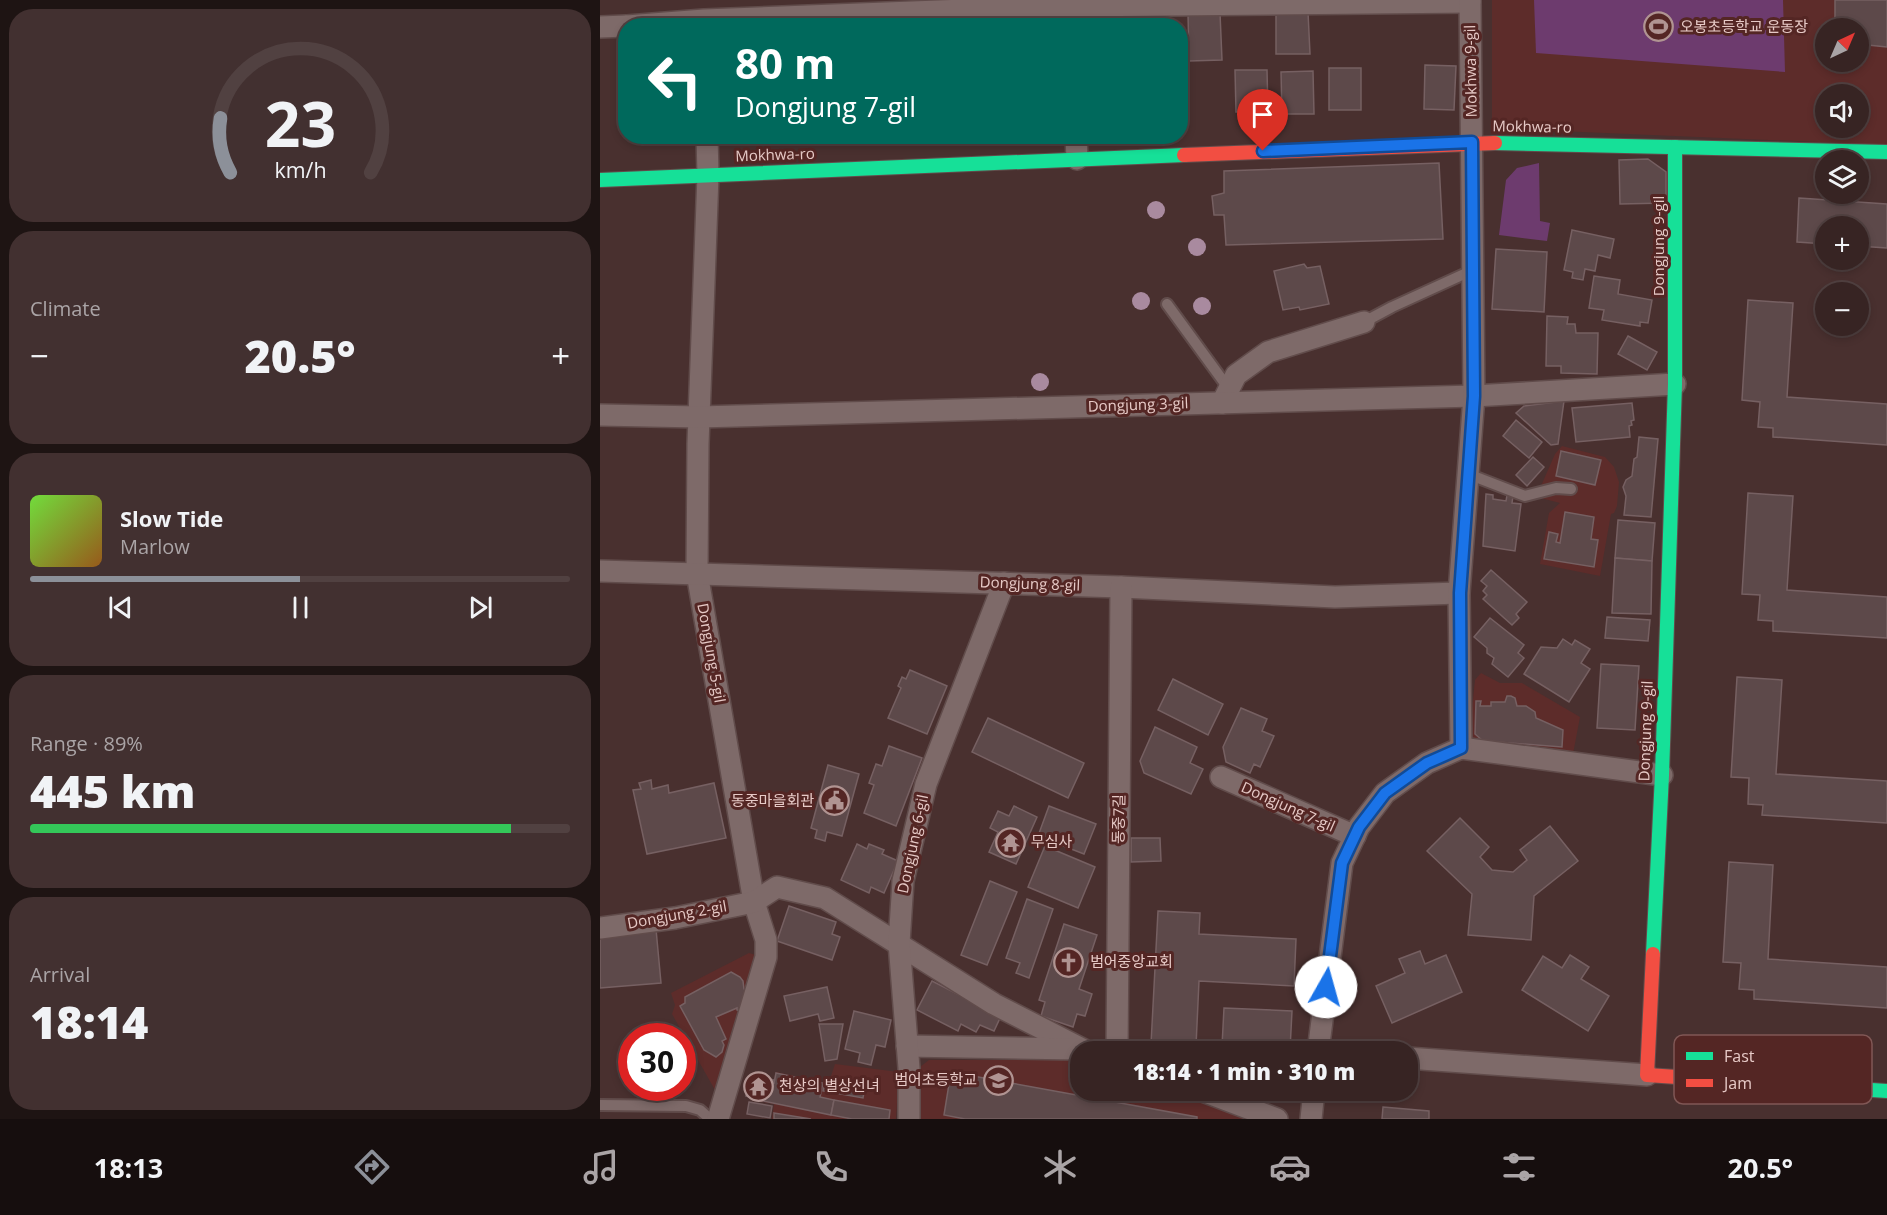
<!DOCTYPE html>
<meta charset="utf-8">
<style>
body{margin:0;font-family:"Open Sans","Noto Sans KR",sans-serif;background:#423030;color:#f1f3f6;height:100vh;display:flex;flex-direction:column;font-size:22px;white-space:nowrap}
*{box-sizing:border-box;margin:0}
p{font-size:20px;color:#aaa4a6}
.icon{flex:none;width:33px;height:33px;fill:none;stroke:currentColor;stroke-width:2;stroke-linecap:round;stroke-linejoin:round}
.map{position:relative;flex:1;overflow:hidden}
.side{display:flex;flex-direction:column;gap:9px;padding:9px;background:#1e1413;width:600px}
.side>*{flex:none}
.hud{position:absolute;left:18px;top:18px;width:570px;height:126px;border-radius:24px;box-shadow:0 3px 9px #0003,0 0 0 2px #514141;background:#00695c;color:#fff;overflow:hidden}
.needle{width:39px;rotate:44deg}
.fabs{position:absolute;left:1215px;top:18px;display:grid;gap:12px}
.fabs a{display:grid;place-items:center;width:54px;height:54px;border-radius:50%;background:#372423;box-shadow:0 3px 9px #0003,0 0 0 2px #514141;font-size:30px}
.speed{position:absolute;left:18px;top:1023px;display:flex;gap:12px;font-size:30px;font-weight:700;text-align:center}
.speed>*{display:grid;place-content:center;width:78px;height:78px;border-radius:50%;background:#372423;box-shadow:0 3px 9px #0003,0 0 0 2px #514141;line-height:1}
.speed .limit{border:9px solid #d22;background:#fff;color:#111}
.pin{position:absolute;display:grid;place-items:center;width:51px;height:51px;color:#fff;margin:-62px -26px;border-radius:50% 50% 50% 0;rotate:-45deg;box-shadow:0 0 6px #0007}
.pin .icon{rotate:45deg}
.me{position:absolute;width:66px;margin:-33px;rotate:7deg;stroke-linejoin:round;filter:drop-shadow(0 0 4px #0008)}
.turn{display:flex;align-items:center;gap:21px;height:126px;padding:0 18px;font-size:27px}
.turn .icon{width:78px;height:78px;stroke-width:2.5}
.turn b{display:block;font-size:42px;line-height:51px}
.big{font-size:45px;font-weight:800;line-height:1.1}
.side .tile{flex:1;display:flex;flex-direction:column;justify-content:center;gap:9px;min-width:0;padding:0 21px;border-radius:24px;background:#423030}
.side .dial{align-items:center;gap:0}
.dial svg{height:156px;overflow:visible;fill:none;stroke:#514141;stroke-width:7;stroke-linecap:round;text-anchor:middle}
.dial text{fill:#f1f3f6;stroke:none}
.song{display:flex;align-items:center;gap:18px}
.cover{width:72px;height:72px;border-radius:9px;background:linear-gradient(135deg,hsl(100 70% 55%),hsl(30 70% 35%))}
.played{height:6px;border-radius:3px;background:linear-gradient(90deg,#8c9099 50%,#514141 50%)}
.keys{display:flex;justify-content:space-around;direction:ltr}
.heat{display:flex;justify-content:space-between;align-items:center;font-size:33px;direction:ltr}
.charge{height:9px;border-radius:4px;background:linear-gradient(90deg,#34c759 89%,#514141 0)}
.trip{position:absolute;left:470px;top:1041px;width:348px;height:60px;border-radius:24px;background:#372423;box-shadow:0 3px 9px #0003,0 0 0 2px #514141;font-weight:800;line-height:60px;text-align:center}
.dock{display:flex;height:96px;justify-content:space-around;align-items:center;background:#160e0e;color:#aaa4a6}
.dock .icon{width:42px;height:42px}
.dock .on{color:#8c9099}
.dock b{font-size:27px;color:#f1f3f6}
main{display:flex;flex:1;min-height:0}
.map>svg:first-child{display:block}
.built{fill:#5d2c2a;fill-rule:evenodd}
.green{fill:#6d3b6e}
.building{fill:#5d494a;stroke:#766062;stroke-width:1.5}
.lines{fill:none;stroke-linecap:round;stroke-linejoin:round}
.lane-casing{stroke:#614c4b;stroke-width:14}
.street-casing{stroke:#614c4b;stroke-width:24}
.fast-casing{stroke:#614c4b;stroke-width:16}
.jam-casing{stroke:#614c4b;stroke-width:16}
.lane{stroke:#7e6a69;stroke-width:10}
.street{stroke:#7e6a69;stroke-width:21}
.fast{stroke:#16e098;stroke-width:14}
.jam{stroke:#f24e42;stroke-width:14}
.tree{fill:#a98a9f}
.route-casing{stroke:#114b97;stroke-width:15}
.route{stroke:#1a73e8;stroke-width:10}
.labels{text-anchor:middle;stroke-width:6;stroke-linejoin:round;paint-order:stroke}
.poi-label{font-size:15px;fill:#e7cac7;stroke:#542624;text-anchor:start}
.street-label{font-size:15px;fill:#e7cac7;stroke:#542624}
.key{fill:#542624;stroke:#805755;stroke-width:1.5}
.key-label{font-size:16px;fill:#e7cac7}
</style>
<main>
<section class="side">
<div class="tile dial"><svg viewBox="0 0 100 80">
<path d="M14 69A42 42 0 1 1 86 69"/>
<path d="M14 69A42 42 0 0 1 9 41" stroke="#8c9099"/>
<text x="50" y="56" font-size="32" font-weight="700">23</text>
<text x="50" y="72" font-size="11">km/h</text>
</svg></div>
<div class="tile"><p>Climate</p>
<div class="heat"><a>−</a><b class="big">20.5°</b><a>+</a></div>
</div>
<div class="tile">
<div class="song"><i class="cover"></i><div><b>Slow Tide</b><p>Marlow</p></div></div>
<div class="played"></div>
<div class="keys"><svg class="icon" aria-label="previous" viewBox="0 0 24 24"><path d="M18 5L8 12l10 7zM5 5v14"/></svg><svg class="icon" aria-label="pause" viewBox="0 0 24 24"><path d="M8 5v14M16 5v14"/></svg><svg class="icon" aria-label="next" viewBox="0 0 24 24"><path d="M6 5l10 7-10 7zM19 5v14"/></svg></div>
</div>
<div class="tile"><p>Range · 89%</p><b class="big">445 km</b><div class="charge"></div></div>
<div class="tile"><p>Arrival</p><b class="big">18:14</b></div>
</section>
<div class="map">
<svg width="1287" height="1119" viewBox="0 0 1287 1119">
<rect width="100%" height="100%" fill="#49302f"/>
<!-- built -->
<g class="built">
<path d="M892,0h395v145l-395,-17zM1226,28h32v34h-32zM1226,94h32v34h-32z"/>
<path d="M962,446l43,11 9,10 5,15 -2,24 -3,7 -3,1 -11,62 -60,-12 9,-51 11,-10 -23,-6 -5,-6 9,-5 14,-32z"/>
<path d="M881,673l19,10h22l58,34 -7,37 -96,-10 -8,-7 6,-57z"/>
<path d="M149,953l7,2 -32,122 -9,13 -43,-76 3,-9 -4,-12z"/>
<path d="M329,1060h151v30l102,1 69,28h-335v-49z"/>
<path d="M235,1064l64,8 -3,47h-124l2,-15 -21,-4 2,-11 11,3 3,-10h5l2,-10 47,10 1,-3h6z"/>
</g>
<!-- green -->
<g class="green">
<path d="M934,0h249l2,72 -249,-19z"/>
<path d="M939,163l1,58 10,2 -3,18 -48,-6 7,-55 11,-12z"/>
</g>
<!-- building -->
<g class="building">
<path d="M1235,0h52v47l-29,-3v-16h-23z"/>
<path d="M676,12h32l2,42h-34z"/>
<path d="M588,13h32l2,47 -33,1z"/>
<path d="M825,65l31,1 -2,44 -30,-1z"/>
<rect x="729" y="68" width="32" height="42"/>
<path d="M635,70h32l1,42h-32z"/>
<path d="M713,71l1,43h-32l-1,-42z"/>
<path d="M1048,159l18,13v31l-46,1 -1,-44z"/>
<path d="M839,163l4,76 -217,6 -2,-30h-10l-2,-19 12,-3v-22z"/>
<path d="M1199,198l88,6v44l-29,-2v-20h-32v18l-29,-2z"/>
<path d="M972,230l42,9 -4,19 -12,-3 -3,16 -10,-2 -2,11 -11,-2 1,-6 -9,-2z"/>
<path d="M896,249l51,3 -3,60 -52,-3z"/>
<path d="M704,264l3,4 13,-2 9,38 -29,6 -1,-3 -16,3 -9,-39z"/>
<path d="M994,276l26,4 -2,14 34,6 -4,23 -8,-1v4l-38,-6 2,-10 -15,-2z"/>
<path d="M1148,300l45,3 -6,94 100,7v41l-114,-8v-9l-15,-1 2,-25 -18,-2z"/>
<path d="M947,316l21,1 -1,7h8l1,9h22l-1,41 -36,-1v-7h-15z"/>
<path d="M1028,336l29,16 -10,18 -29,-16z"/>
<path d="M964,401l-6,43 -7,1 -35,-32 8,-7z"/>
<path d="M1032,403l2,17 -3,1 1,4 -3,1 1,11 -54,5 -4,-34z"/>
<path d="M916,420l26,22 -13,16 -26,-22z"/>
<path d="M1039,437l19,2 -7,78 -27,-2 2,-19 -3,-9 3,-7 6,-4 2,-17 3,-2z"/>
<path d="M961,451l40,9 -6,25 -39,-9z"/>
<path d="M933,457l11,10 -17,19 -11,-11z"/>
<path d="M1148,493l45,3 -6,94 100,7v41l-114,-7v-10l-15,-1 2,-25 -18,-1z"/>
<path d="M886,494l7,1v4l13,2 1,-6 6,1 -1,7 9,1 -6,47 -32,-5z"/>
<path d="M965,512l29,5 -3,22 7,1 -4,27 -50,-8 5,-27 9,2 -2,8 4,1z"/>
<path d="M1018,520l37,3 -3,38 -37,-3z"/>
<path d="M1015,558l37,3 -1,53 -39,-1z"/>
<path d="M891,570l36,32 -11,12 3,4 -7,7 -29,-26 4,-4 -4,-4 4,-5 -6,-5z"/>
<path d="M1007,617l43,3 -2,21 -43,-3z"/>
<path d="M890,618l34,27 -6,8 6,5 -16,19 -16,-13 2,-6 -7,-5v-5l-13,-11z"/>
<path d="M963,639l9,6 3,-5 15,9 -9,14 9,6 -21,33 -45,-28 17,-27 16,1z"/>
<path d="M1001,664l38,2 -4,64 -38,-2z"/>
<path d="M310,670l37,16 -20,48 -39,-16 13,-30 -3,-2 4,-9 4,2z"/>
<path d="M1137,677l45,3 -6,94 111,7v42l-125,-8 1,-10 -15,-1 1,-26 -18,-1z"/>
<path d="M573,679l50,25 -15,31 -50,-25z"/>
<path d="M907,696h4l4,2 2,8h9l9,6 1,6 27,12 -1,17 -79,-6 -8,-7 1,-33h5l-1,5h11v-4h14z"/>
<path d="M641,708l26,11 -5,12 12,5 -14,31 -6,-3 -4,9 -24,-11 -3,-15z"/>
<path d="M388,718l96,45 -16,35 -96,-46z"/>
<path d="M555,727l42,20 -7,16 13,6 -12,25 -47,-21 -4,-12z"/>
<path d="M289,746l33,12 -26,68 -32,-13 10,-28 -5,-2 7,-19 6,2z"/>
<path d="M228,765l31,9 -17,62 -15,-4 -2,9 -10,-3 2,-8 -6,-2z"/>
<path d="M51,780l1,9 16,-4 1,8 45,-10 12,55 -79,16 -14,-64 8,-1 -2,-6z"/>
<path d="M414,806l23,11 -21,47 -27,-12 9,-20 -8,-4 8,-17 11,5z"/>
<path d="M449,806l47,18 -12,30 -46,-18z"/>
<path d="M860,818l29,29 -9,10 12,13 21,2 14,-12 -7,-10 30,-24 28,35 -44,35 -3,44 -63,-5 4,-41 -45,-43z"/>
<path d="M531,838h29l1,23 -30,1z"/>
<path d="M257,844l10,5 2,-5 15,6 -2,4 16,7 -14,32 -13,-6 -2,6 -28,-13z"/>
<path d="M445,846l50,21 -17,41 -50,-21z"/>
<path d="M1129,862l44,3 -5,94 119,8v41l-133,-9v-9l-15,-1 2,-26 -18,-1z"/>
<path d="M390,881l27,11 -30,73 -26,-10z"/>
<path d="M427,899l26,10 -24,69 -13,-5 4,-10 -14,-5z"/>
<path d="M189,906l47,16 -4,12 8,3 -8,23 -55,-19z"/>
<path d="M558,911l42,2 -1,21 97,5 -2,47 -95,-5 -3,65 -45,-2z"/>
<path d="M464,924l33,11 -18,54 13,5 -7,22 -8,-2 -4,13 -32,-11 4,-14 -6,-2z"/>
<path d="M56,929l5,54 -61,5v-54z"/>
<path d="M820,951l5,13 21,-9 16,37 -70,31 -16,-37 29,-13 -6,-14z"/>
<path d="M970,955l19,12 -8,12 28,17 -21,35 -66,-41 21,-34 19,12z"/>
<path d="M131,972l9,5 3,4 1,8 6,2 -8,21 -5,-2v-2l-21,9 10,22 -4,2 2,4 -2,7 -6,5 -12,-7 -24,-44 5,-3v-6z"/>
<path d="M332,981l69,35 -7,15 -14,-6 -4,7 -15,-8 -3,7 -41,-21z"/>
<path d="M227,987l7,31 -14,3 -2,-7 -28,7 -6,-25z"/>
<path d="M624,1008l68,3 -2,39 -68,-4z"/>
<path d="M254,1011l37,9 -6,27 -9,-2 -5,20 -13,-3 2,-9 -15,-4z"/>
<path d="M219,1024h24l-6,35 -12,2z"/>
<path d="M351,1072l246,45v2h-232l-21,-4z"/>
<path d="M176,1073l47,10 -3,14 14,3 -3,15 -77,-16 2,-9 11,3 2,-11 5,1z"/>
<path d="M151,1075l23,5 -1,3 -4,-1 -3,10 -11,-3 -2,9 -7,-2z"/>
<path d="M225,1080l40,6 -2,12 -40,-7z"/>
<path d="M234,1100l56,10 -1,9h-37l-21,-4z"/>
<path d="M149,1102l23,4 -2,12 -23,-4z"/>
<path d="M783,1107l46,4v8h-47z"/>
<path d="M174,1113l37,6h-37z"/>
</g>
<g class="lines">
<defs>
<g id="lane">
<path d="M567,304l62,85"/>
<path d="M764,322l28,-15 81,-37"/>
<path d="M868,474l57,22 31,-8 15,1"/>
<path d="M0,1105l86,1 14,4 10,9"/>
</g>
<g id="street">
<path d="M468,0l1,26"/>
<path d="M27,26l77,-6 364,-14 402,-4"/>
<path d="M0,27l26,-1"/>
<path d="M107,136l1,39 -10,269 -1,129 57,329 12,38v17l-48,162"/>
<path d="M476,136l1,23"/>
<path d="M622,403l14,-28 32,-23 96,-30"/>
<path d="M0,415l99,2 775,-21 201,-12"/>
<path d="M0,571l521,16 214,10 124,-4"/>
<path d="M861,748l-2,-155 15,-197 -4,-396"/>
<path d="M861,748l201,27"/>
<path d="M621,777l134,59"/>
<path d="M0,928l75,-10 79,-16 23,-15 48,11 169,106 94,48"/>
<path d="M307,1046l170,3"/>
<path d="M517,1052l4,-465"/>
<path d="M718,1052l24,-189 17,-36 26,-34 42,-30 34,-15"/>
<path d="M807,1058l240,17"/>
<path d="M600,1090l77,29"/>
<path d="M309,1119v-51l-10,-125 4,-62 23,-97 78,-201"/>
<path d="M711,1119l3,-29"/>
</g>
<g id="fast">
<path d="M895,143l392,9"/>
<path d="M0,180l584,-25"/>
<path d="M1053,954l9,-179 13,-391v-237"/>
<path d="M1167,1083l120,8"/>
</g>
<g id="jam">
<path d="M584,155l311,-12"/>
<path d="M1053,954l-6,121 120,8"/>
</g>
</defs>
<!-- lane casing -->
<use href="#lane" class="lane-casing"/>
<!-- street casing -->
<use href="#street" class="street-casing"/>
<!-- fast casing -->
<use href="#fast" class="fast-casing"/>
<!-- jam casing -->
<use href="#jam" class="jam-casing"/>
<!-- lane -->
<use href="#lane" class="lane"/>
<!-- street -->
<use href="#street" class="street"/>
<!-- fast -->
<use href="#fast" class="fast"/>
<!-- jam -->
<use href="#jam" class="jam"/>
</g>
<!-- trees -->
<g class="tree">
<circle cx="556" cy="210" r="9"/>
<circle cx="597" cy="247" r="9"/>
<circle cx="541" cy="301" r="9"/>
<circle cx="602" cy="306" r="9"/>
<circle cx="440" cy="382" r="9"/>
</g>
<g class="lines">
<defs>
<path id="route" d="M663,151l209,-9 2,254 -14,197 1,155 -34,15 -42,30 -26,34 -17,36 -16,124"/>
</defs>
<!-- route casing -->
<use href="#route" class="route-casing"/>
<!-- route -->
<use href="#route" class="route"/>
</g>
<!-- icons -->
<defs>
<symbol id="stadium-ring" viewBox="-11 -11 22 22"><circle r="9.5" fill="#542624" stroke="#b09492" stroke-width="1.5"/><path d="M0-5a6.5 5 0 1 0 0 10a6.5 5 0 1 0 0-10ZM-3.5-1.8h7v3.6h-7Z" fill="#b09492"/></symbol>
<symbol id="civic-ring" viewBox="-11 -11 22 22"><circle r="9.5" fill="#542624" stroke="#b09492" stroke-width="1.5"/><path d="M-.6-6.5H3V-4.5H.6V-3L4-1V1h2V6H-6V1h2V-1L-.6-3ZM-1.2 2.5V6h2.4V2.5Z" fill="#b09492"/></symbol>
<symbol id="temple-ring" viewBox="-11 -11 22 22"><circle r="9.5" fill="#542624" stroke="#b09492" stroke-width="1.5"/><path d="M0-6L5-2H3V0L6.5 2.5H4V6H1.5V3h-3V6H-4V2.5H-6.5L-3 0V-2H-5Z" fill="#b09492"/></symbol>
<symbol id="church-ring" viewBox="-11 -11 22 22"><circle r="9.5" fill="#542624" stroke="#b09492" stroke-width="1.5"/><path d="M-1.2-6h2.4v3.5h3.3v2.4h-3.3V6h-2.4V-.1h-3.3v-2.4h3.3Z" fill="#b09492"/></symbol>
<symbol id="school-ring" viewBox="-11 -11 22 22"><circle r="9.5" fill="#542624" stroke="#b09492" stroke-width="1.5"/><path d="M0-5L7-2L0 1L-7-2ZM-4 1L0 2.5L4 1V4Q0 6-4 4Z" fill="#b09492"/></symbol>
</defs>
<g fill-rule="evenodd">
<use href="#stadium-ring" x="1042" y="10" width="33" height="33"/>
<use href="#civic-ring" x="218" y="784" width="33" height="33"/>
<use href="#temple-ring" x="394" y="826" width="33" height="33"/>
<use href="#church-ring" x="452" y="946" width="33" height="33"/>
<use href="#school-ring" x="382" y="1064" width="33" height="33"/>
<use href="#temple-ring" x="142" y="1070" width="33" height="33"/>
</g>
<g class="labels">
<!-- poi labels -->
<g class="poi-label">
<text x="1080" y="32">오봉초등학교 운동장</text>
<text x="214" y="806" text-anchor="end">동중마을회관</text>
<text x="431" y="847">무심사</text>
<text x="490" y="967">범어중앙교회</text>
<text x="377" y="1085" text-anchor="end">범어초등학교</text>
<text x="179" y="1091">천상의 별상선녀</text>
</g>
<!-- street labels -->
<g class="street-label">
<text transform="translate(871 71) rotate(-91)" y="5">Mokhwa 9-gil</text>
<text transform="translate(932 127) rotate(1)" y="5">Mokhwa-ro</text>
<text transform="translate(175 155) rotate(-2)" y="5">Mokhwa-ro</text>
<text transform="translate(1059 246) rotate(-90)" y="5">Dongjung 9-gil</text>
<text transform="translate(538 405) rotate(-2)" y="5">Dongjung 3-gil</text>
<text transform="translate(430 584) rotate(2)" y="5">Dongjung 8-gil</text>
<text transform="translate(111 653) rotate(80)" y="5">Dongjung 5-gil</text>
<text transform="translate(1046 731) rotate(-88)" y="5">Dongjung 9-gil</text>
<text transform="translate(688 807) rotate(24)" y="5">Dongjung 7-gil</text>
<text transform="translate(519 819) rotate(-89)" y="5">동중7길</text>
<text transform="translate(313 844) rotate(-78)" y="5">Dongjung 6-gil</text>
<text transform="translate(77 915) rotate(-10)" y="5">Dongjung 2-gil</text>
</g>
</g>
<!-- legend -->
<rect x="1074" y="1035" width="198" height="69" rx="9" class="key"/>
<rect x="1086" y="1052" width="27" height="8" fill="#16e098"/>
<rect x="1086" y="1079" width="27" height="8" fill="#f24e42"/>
<g class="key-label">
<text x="1124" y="1062">Fast</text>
<text x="1124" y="1089">Jam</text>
</g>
</svg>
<div class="fabs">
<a><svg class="needle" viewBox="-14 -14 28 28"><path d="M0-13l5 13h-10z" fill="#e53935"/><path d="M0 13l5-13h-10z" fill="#aaa4a6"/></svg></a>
<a><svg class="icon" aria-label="sound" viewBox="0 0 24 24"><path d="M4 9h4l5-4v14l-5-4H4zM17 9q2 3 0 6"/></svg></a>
<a><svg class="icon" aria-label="layers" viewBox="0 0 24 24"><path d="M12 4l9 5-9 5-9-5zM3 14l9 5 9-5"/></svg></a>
<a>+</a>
<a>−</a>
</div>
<div class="speed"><div class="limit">30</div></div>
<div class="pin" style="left:663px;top:151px;background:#d93025"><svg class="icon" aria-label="arrive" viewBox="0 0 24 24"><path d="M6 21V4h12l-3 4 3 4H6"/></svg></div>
<svg class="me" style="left:726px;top:987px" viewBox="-20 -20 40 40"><circle r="19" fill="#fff"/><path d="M0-13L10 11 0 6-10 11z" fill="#1a73e8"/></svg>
<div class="trip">18:14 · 1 min · 310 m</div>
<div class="hud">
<div class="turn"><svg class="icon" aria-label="left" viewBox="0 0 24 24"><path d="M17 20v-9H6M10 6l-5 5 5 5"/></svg><div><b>80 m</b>Dongjung 7-gil</div></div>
</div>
</div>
</main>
<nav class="dock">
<b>18:13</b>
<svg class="icon on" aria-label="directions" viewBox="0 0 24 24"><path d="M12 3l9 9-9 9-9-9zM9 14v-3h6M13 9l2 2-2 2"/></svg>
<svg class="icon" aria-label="music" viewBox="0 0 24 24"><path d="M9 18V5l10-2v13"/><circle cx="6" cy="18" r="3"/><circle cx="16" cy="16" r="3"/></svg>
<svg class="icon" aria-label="phone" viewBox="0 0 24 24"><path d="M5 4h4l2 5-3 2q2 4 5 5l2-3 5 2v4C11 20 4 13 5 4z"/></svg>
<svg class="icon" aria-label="climate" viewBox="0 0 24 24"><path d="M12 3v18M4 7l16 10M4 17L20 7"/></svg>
<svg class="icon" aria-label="car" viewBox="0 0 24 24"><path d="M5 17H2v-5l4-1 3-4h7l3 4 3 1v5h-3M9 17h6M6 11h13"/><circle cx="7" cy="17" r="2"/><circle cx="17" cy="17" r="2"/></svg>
<svg class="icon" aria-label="filters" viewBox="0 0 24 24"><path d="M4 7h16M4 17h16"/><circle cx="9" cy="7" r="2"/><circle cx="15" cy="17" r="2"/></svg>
<b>20.5°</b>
</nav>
